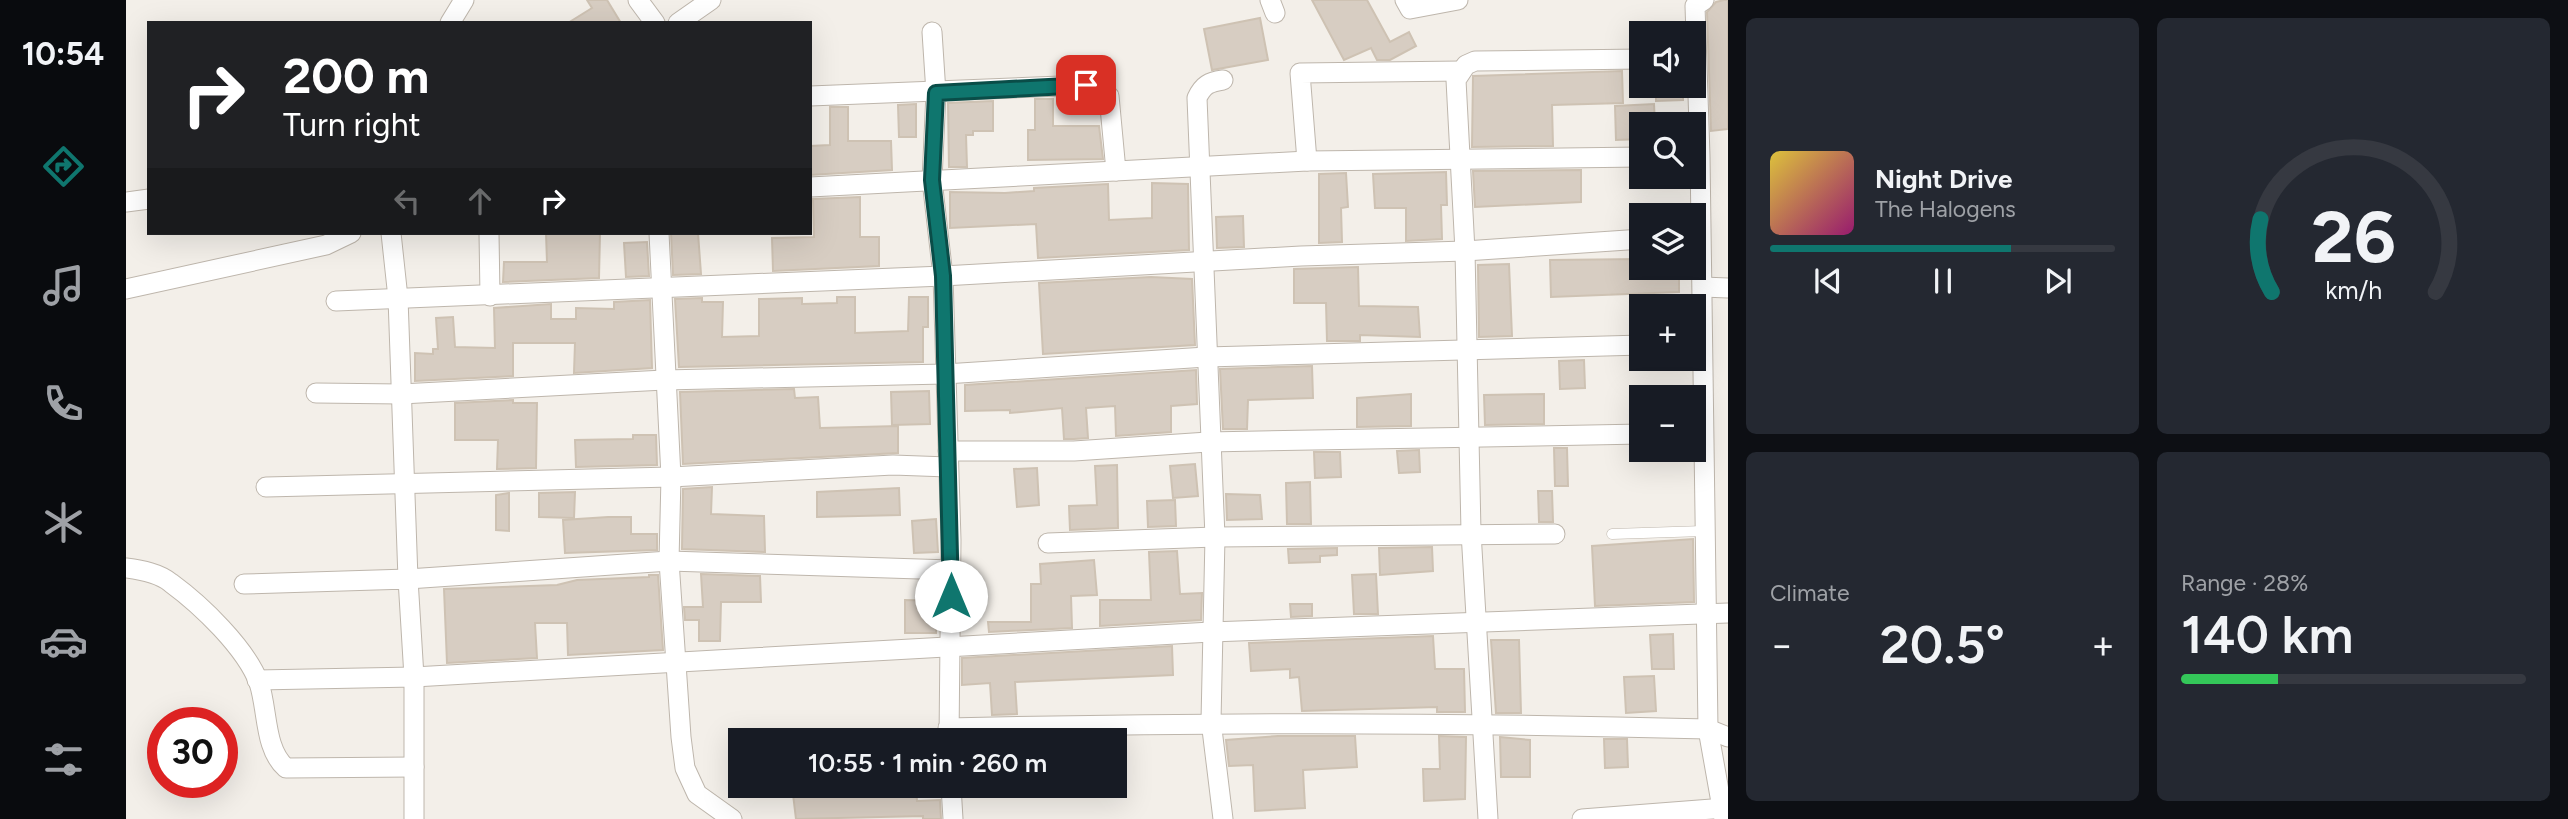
<!DOCTYPE html>
<meta charset="utf-8">
<style>
body{margin:0;font-family:Figtree,sans-serif;background:#242831;color:#f1f3f6;height:100vh;display:flex;flex-direction:column;font-size:26px;white-space:nowrap}
*{box-sizing:border-box;margin:0}
p{font-size:23px;color:#9ea1a6}
.icon{flex:none;width:38px;height:38px;fill:none;stroke:currentColor;stroke-width:2;stroke-linecap:round;stroke-linejoin:round}
.map{position:relative;flex:1;overflow:hidden}
.details{display:flex;flex-direction:column;gap:18px;padding:18px;background:#0d0f14;width:840px}
.details>*{flex:none}
.banner{position:absolute;left:21px;top:21px;width:665px;height:214px;border-radius:0px;box-shadow:0 7px 28px #0002;background:#202124;color:#fff;overflow:hidden}
.tools{position:absolute;left:1503px;top:21px;display:grid;gap:14px}
.tools a{display:grid;place-items:center;width:77px;height:77px;border-radius:0px;background:#171b24;box-shadow:0 7px 28px #0002;font-size:35px}
.speed{position:absolute;left:21px;top:707px;display:flex;gap:14px;font-size:35px;font-weight:700;text-align:center}
.speed>*{display:grid;place-content:center;width:91px;height:91px;border-radius:50%;background:#171b24;box-shadow:0 7px 28px #0002;line-height:1}
.speed .limit{border:10px solid #d22;background:#fff;color:#111}
.pin{position:absolute;display:grid;place-items:center;width:60px;height:60px;color:#fff;margin:-30px;border-radius:14px;box-shadow:0 4px 10px #0006}
.me{position:absolute;width:77px;margin:-38px;rotate:0deg;stroke-linejoin:round;filter:drop-shadow(0 0 5px #0008)}
.turn{display:flex;align-items:center;gap:24px;height:147px;padding:0 21px;font-size:32px}
.turn .icon{width:91px;height:91px;stroke-width:2.5}
.turn b{display:block;font-size:49px;line-height:60px}
.lanes{display:flex;align-items:center;height:66px;padding:0 21px;background:#0003;justify-content:center;gap:35px;direction:ltr}
.lanes .off{opacity:.35}
.big{font-size:52px;font-weight:600;line-height:1.1}
.details .tile{flex:1;display:flex;flex-direction:column;justify-content:center;gap:10px;min-width:0;padding:0 24px;border-radius:10px;background:#242831}
.details .dial{align-items:center;gap:0}
.dial svg{height:182px;overflow:visible;fill:none;stroke:#363941;stroke-width:7;stroke-linecap:round;text-anchor:middle}
.dial text{fill:#f1f3f6;stroke:none}
.song{display:flex;align-items:center;gap:21px}
.cover{width:84px;height:84px;border-radius:10px;background:linear-gradient(135deg,hsl(50 70% 55%),hsl(320 70% 35%))}
.played{height:7px;border-radius:4px;background:linear-gradient(90deg,#0f766e 70%,#363941 70%)}
.keys{display:flex;justify-content:space-around;direction:ltr}
.heat{display:flex;justify-content:space-between;align-items:center;font-size:38px;direction:ltr}
.charge{height:10px;border-radius:5px;background:linear-gradient(90deg,#34c759 28%,#363941 0)}
.details .tiles{flex:1;display:grid;gap:18px;grid-template-columns:repeat(2,1fr)}
.trip{position:absolute;left:602px;top:728px;width:399px;height:70px;border-radius:0px;background:#171b24;box-shadow:0 7px 28px #0002;font-weight:600;line-height:70px;text-align:center}
main{display:flex;flex:1;min-height:0}
.tabs{display:flex;flex-direction:column;width:126px;justify-content:space-around;align-items:center;background:#090b0e;color:#9ea1a6}
.tabs .icon{width:49px;height:49px}
.tabs .current{color:#0f766e}
.tabs b{font-size:32px;color:#f1f3f6}
.map>svg:first-child{display:block}
.building{fill:#d7cdc2;stroke:#cec2b3;stroke-width:2}
.lines{fill:none;stroke-linecap:round;stroke-linejoin:round}
.service-casing{stroke:#beb6ac;stroke-width:11}
.minor-casing{stroke:#beb6ac;stroke-width:21}
.service{stroke:#fff;stroke-width:10}
.minor{stroke:#fff;stroke-width:19}
.route-casing{stroke:#0a4d48;stroke-width:18}
.route{stroke:#0f766e;stroke-width:12}
</style>
<main>
<nav class="tabs">
<b>10:54</b>
<svg class="icon current" aria-label="directions" viewBox="0 0 24 24"><path d="M12 3l9 9-9 9-9-9zM9 14v-3h6M13 9l2 2-2 2"/></svg>
<svg class="icon" aria-label="music" viewBox="0 0 24 24"><path d="M9 18V5l10-2v13"/><circle cx="6" cy="18" r="3"/><circle cx="16" cy="16" r="3"/></svg>
<svg class="icon" aria-label="phone" viewBox="0 0 24 24"><path d="M5 4h4l2 5-3 2q2 4 5 5l2-3 5 2v4C11 20 4 13 5 4z"/></svg>
<svg class="icon" aria-label="climate" viewBox="0 0 24 24"><path d="M12 3v18M4 7l16 10M4 17L20 7"/></svg>
<svg class="icon" aria-label="car" viewBox="0 0 24 24"><path d="M5 17H2v-5l4-1 3-4h7l3 4 3 1v5h-3M9 17h6M6 11h13"/><circle cx="7" cy="17" r="2"/><circle cx="17" cy="17" r="2"/></svg>
<svg class="icon" aria-label="filters" viewBox="0 0 24 24"><path d="M4 7h16M4 17h16"/><circle cx="9" cy="7" r="2"/><circle cx="15" cy="17" r="2"/></svg>
</nav>
<div class="map">
<svg width="1602" height="819" viewBox="0 0 1602 819">
<rect width="100%" height="100%" fill="#f3efe9"/>
<!-- building -->
<g class="building">
<path d="M461,0h20l14,23h-53l24,-15z"/>
<path d="M1186,0h55l23,42 19,-10 7,14 -26,14h-13l-6,-12 -27,12z"/>
<path d="M1598,0h4v129l-17,2 -4,-119 9,-10z"/>
<path d="M1134,18l8,42 -56,10 -8,-41z"/>
<path d="M1496,71l1,32 -71,2 1,41 -81,1 1,-71z"/>
<path d="M1530,86h27v14l-27,1z"/>
<path d="M909,99h18v27h46l4,33 -75,1v-30h7z"/>
<path d="M867,101v30h-20v4h-7l1,32h-18l-1,-64z"/>
<path d="M790,104v33h-17l-1,-32z"/>
<path d="M1528,104l1,20h-13v15l-26,1 -1,-34z"/>
<path d="M704,107h18v34h43l1,29 -82,5v-29l20,-1z"/>
<path d="M1455,170v32l-106,5 -2,-36z"/>
<path d="M1320,172l1,33h-6l1,34 -36,2v-33h-31l-2,-34z"/>
<path d="M1220,173l2,34 -7,1 1,34 -23,1v-69z"/>
<path d="M1026,183l36,1 1,66 -151,8 -2,-34 -86,4v-36l55,1 29,-2v-3l74,-4 1,36 43,-2z"/>
<path d="M734,197v40h19v29l-106,5 -1,-33 42,-1 -1,-38z"/>
<path d="M1117,216l1,31 -27,1 -1,-31z"/>
<path d="M420,233h54l-1,45 -96,4 1,-20h43z"/>
<path d="M545,233h27l3,41 -28,1z"/>
<path d="M521,242l2,34 -23,1 -2,-34z"/>
<path d="M1516,259v9h37v24l-128,5 -1,-37z"/>
<path d="M1383,264l3,72 -33,1 -1,-72z"/>
<path d="M1232,267l1,39 59,1 2,30 -60,-2v6h-33l-1,-38h-32v-34z"/>
<path d="M1025,277l41,2 3,66 -152,9 -4,-71z"/>
<path d="M711,297h18v36l53,-2 1,-34h19v30h-5v35l-244,5 -4,-68 27,-1v4h21l-1,35 37,-1v-37l43,-1v6l35,-1z"/>
<path d="M524,300l2,68 -78,5 1,-30h-62v33l-98,5v-28l18,1v-5h5l-2,-31 17,-1 2,30 40,1 -1,-40 57,-4v15h25v-11l38,1v-7z"/>
<path d="M1458,360l1,28 -25,1 -1,-28z"/>
<path d="M1186,366l1,32 -65,2 -1,29h-24l-3,-60z"/>
<path d="M1070,370l1,34 -26,2v26l-55,4 -1,-30 -29,2 2,30 -14,1h-10l-2,-31 -52,5v-3l-45,1v-26z"/>
<path d="M668,389l1,9 23,-1 2,31 78,-2v27l-215,11 -3,-72z"/>
<path d="M803,391l1,33 -38,1 -1,-33z"/>
<path d="M1285,394v32l-54,1v-29z"/>
<path d="M1418,394v30l-59,1 -1,-30z"/>
<path d="M387,400v3h24l-1,65 -39,1 1,-29h-43v-37z"/>
<path d="M507,435h23l1,30 -81,2 -1,-27 58,-1z"/>
<path d="M1428,448h13l1,38h-13z"/>
<path d="M1293,450l1,22 -21,1 -2,-22z"/>
<path d="M1188,452h26l1,25 -26,1z"/>
<path d="M1069,464l3,32 -25,2 -3,-32z"/>
<path d="M991,465l1,63 -48,2 -1,-24 28,-1 -2,-39z"/>
<path d="M911,468l2,37 -22,2 -3,-38z"/>
<path d="M1184,482l1,42h-24l-1,-41z"/>
<path d="M586,487l-1,27 53,2 1,36 -83,-3 1,-60z"/>
<path d="M773,488l1,27 -83,2v-25z"/>
<path d="M1412,491h14l1,31h-14z"/>
<path d="M449,492l-1,26 -35,-1v-24z"/>
<path d="M383,493v38l-13,-1v-35z"/>
<path d="M1100,494l34,1 2,24 -35,1z"/>
<path d="M1049,500l1,26 -28,1 -1,-26z"/>
<path d="M482,517h23v17h26v16l-92,3 -2,-33z"/>
<path d="M810,519l2,33 -24,1 -2,-32z"/>
<path d="M1567,539l1,63 -99,4 -3,-60z"/>
<path d="M1306,547l1,24 -53,4 -1,-27z"/>
<path d="M1211,548v7l-17,1v6l-31,1 -1,-14z"/>
<path d="M1051,551l3,43 22,-1 -1,27 -101,6v-26h51l-2,-48z"/>
<path d="M968,560l3,35 -26,1 1,32 -83,4 -1,-10h43v-38h10l-1,-20z"/>
<path d="M575,574l59,2 1,26h-40l-1,39h-21v-21h-14l-1,-13h19z"/>
<path d="M1250,574l2,40h-24l-2,-39z"/>
<path d="M523,575h9l5,75 -95,5 -1,-32h-32l2,35 -90,5 -3,-74 113,-4 20,-5 72,-3z"/>
<path d="M779,600l31,1v32h-31z"/>
<path d="M1164,604h22v12l-21,1z"/>
<path d="M1547,634l1,35h-22l-2,-34z"/>
<path d="M1307,636l2,33h29l1,43h-28v-5l-135,4 -3,-34 -9,1v-9l-39,2 -2,-28z"/>
<path d="M1365,640h28l2,73h-25z"/>
<path d="M1046,646l1,29 -158,7 2,32 -25,1 -2,-32 -28,2v-27z"/>
<path d="M1528,676l2,35 -30,2 -2,-36z"/>
<path d="M1152,736h77l2,31 -54,3 2,38 -50,3 -2,-46 -24,1 -3,-26z"/>
<path d="M1313,736l27,1 -1,62 -41,2 -1,-32h17z"/>
<path d="M1374,737l30,3v37h-29z"/>
<path d="M1478,739h23l1,28 -23,1z"/>
<path d="M666,786h124l1,15 23,-1 1,19h-18v-3l-127,3z"/>
</g>
<g class="lines">
<defs>
<path id="service" d="M1486,534l92,-3"/>
<g id="minor">
<path d="M512,0l17,23"/>
<path d="M1144,0l5,13"/>
<path d="M1279,0l5,9 48,-9"/>
<path d="M1578,0l-9,6 5,150 8,573 16,90"/>
<path d="M324,23l14,-23"/>
<path d="M552,23l33,-23"/>
<path d="M806,32l4,61 -4,87 11,96 8,264 -2,200"/>
<path d="M1097,80c-14,2 -20,5 -26,18l18,439 -4,184 12,98"/>
<path d="M684,96l276,-11"/>
<path d="M983,96l7,75"/>
<path d="M1181,161l-7,-88 161,-2"/>
<path d="M684,187l497,-26 335,-4"/>
<path d="M0,202l23,-3"/>
<path d="M265,233l7,65 10,281 261,-18 282,9"/>
<path d="M363,233l1,63"/>
<path d="M533,233l12,244 -2,84 12,176 4,31 12,26 35,25"/>
<path d="M1577,287l25,1"/>
<path d="M0,289l200,-44 25,-12"/>
<path d="M210,301l607,-25 358,-20 164,-5 177,-12"/>
<path d="M190,393l85,1 263,-14 281,-6 261,-17 436,-12"/>
<path d="M822,451h126l134,-9 434,-8"/>
<path d="M140,487l405,-10 222,-12 55,2"/>
<path d="M922,543l167,-6 340,-3"/>
<path d="M0,568c16,2 33,5 45,15 30,22 75,65 88,100 9,27 5,66 27,85l128,-1"/>
<path d="M118,584l164,-5 6,98 797,-45 517,-19"/>
<path d="M131,680l157,-3v142"/>
<path d="M822,728c254,-6 506,-6 760,1l20,8"/>
<path d="M825,786l2,33"/>
<path d="M1362,819l-17,-287 -6,-281 -9,-171 10,-15 9,-4 167,-2"/>
<path d="M1456,819l143,-11"/>
</g>
</defs>
<!-- service casing -->
<use href="#service" class="service-casing"/>
<!-- minor casing -->
<use href="#minor" class="minor-casing"/>
<!-- service -->
<use href="#service" class="service"/>
<!-- minor -->
<use href="#minor" class="minor"/>
</g>
<g class="lines">
<defs>
<path id="route" d="M825,596l-8,-320 -11,-96 4,-87 150,-8"/>
</defs>
<!-- route casing -->
<use href="#route" class="route-casing"/>
<!-- route -->
<use href="#route" class="route"/>
</g>
</svg>
<div class="tools">
<a><svg class="icon" aria-label="sound" viewBox="0 0 24 24"><path d="M4 9h4l5-4v14l-5-4H4zM17 9q2 3 0 6"/></svg></a>
<a><svg class="icon" aria-label="search" viewBox="0 0 24 24"><circle cx="10" cy="10" r="6"/><path d="M15 15l6 6"/></svg></a>
<a><svg class="icon" aria-label="layers" viewBox="0 0 24 24"><path d="M12 4l9 5-9 5-9-5zM3 14l9 5 9-5"/></svg></a>
<a>+</a>
<a>−</a>
</div>
<div class="speed"><div class="limit">30</div></div>
<div class="pin" style="left:960px;top:85px;background:#d93025"><svg class="icon" aria-label="arrive" viewBox="0 0 24 24"><path d="M6 21V4h12l-3 4 3 4H6"/></svg></div>
<svg class="me" style="left:825px;top:596px" viewBox="-20 -20 40 40"><circle r="19" fill="#fff"/><path d="M0-13L10 11 0 6-10 11z" fill="#0f766e"/></svg>
<div class="trip">10:55 · 1 min · 260 m</div>
<div class="banner">
<div class="turn"><svg class="icon" aria-label="right" viewBox="0 0 24 24"><path d="M7 20v-9h11M14 6l5 5-5 5"/></svg><div><b>200 m</b>Turn right</div></div>
<div class="lanes"><svg class="icon off" aria-label="left" viewBox="0 0 24 24"><path d="M17 20v-9H6M10 6l-5 5 5 5"/></svg><svg class="icon off" aria-label="ahead" viewBox="0 0 24 24"><path d="M12 20V5M6 11l6-6 6 6"/></svg><svg class="icon" aria-label="right" viewBox="0 0 24 24"><path d="M7 20v-9h11M14 6l5 5-5 5"/></svg></div>
</div>
</div>
<section class="details">
<div class="tiles">
<div class="tile">
<div class="song"><i class="cover"></i><div><b>Night Drive</b><p>The Halogens</p></div></div>
<div class="played"></div>
<div class="keys"><svg class="icon" aria-label="previous" viewBox="0 0 24 24"><path d="M18 5L8 12l10 7zM5 5v14"/></svg><svg class="icon" aria-label="pause" viewBox="0 0 24 24"><path d="M8 5v14M16 5v14"/></svg><svg class="icon" aria-label="next" viewBox="0 0 24 24"><path d="M6 5l10 7-10 7zM19 5v14"/></svg></div>
</div>
<div class="tile dial"><svg viewBox="0 0 100 80">
<path d="M14 69A42 42 0 1 1 86 69"/>
<path d="M14 69A42 42 0 0 1 9 37" stroke="#0f766e"/>
<text x="50" y="56" font-size="32" font-weight="700">26</text>
<text x="50" y="72" font-size="11">km/h</text>
</svg></div>
<div class="tile"><p>Climate</p>
<div class="heat"><a>−</a><b class="big">20.5°</b><a>+</a></div>
</div>
<div class="tile"><p>Range · 28%</p><b class="big">140 km</b><div class="charge"></div></div>
</div>
</section>
</main>
